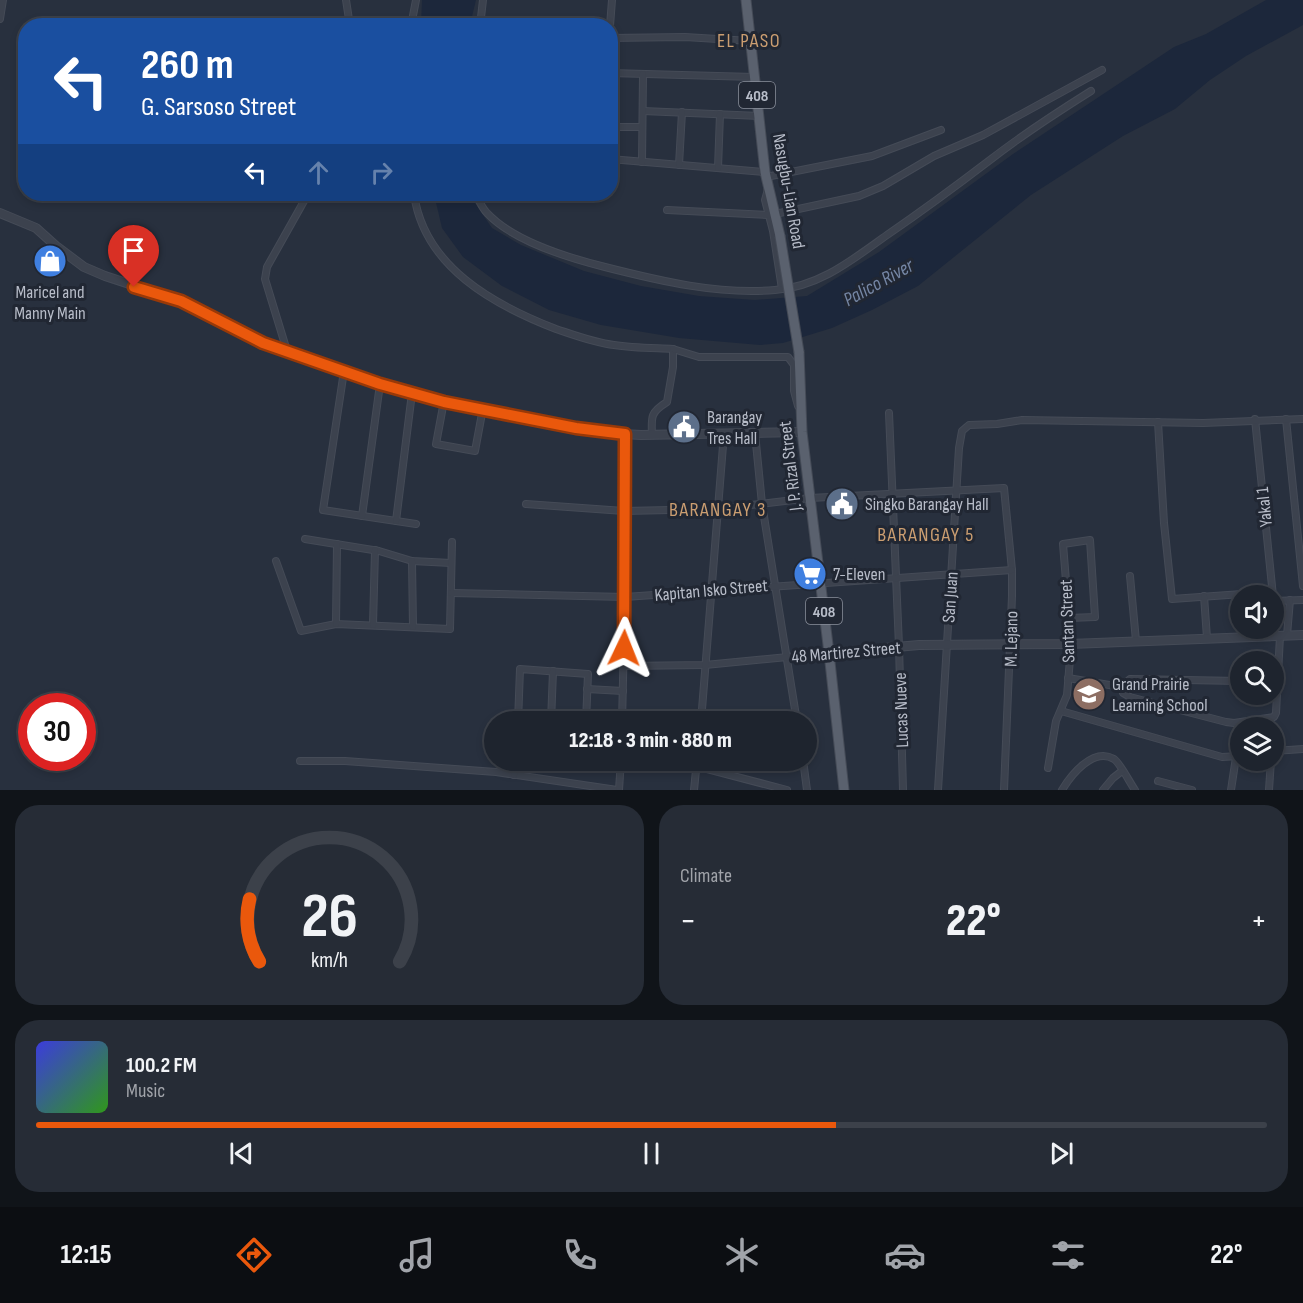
<!DOCTYPE html>
<meta charset="utf-8">
<style>
body{margin:0;font-family:"Sofia Sans Condensed",sans-serif;background:#262c36;color:#f1f3f6;height:100vh;display:flex;flex-direction:column;font-size:22px;white-space:nowrap}
*{box-sizing:border-box;margin:0}
p{font-size:20px;color:#a1a4aa}
.icon{flex:none;width:33px;height:33px;fill:none;stroke:currentColor;stroke-width:2;stroke-linecap:round;stroke-linejoin:round}
.map{position:relative;height:790px;overflow:hidden}
.panel{display:flex;flex-direction:column;gap:15px;padding:15px;background:#101419;flex:1}
.panel>*{flex:none}
.guide{position:absolute;left:18px;top:18px;width:600px;height:183px;border-radius:24px;box-shadow:0 3px 9px #0003,0 0 0 2px #3c414a;background:#1a4fa0;color:#fff;overflow:hidden}
.buttons{position:absolute;left:1230px;top:585px;display:grid;gap:12px}
.buttons a{display:grid;place-items:center;width:54px;height:54px;border-radius:50%;background:#1e242e;box-shadow:0 3px 9px #0003,0 0 0 2px #3c414a;font-size:30px}
.speed{position:absolute;left:18px;top:693px;display:flex;gap:12px;font-size:30px;font-weight:700;text-align:center}
.speed>*{display:grid;place-content:center;width:78px;height:78px;border-radius:50%;background:#1e242e;box-shadow:0 3px 9px #0003,0 0 0 2px #3c414a;line-height:1}
.speed .limit{border:9px solid #d22;background:#fff;color:#111}
.pin{position:absolute;display:grid;place-items:center;width:51px;height:51px;color:#fff;margin:-62px -26px;border-radius:50% 50% 50% 0;rotate:-45deg;box-shadow:0 0 6px #0007}
.pin .icon{rotate:45deg}
.me{position:absolute;width:66px;margin:-33px;rotate:2deg;stroke-linejoin:round;filter:drop-shadow(0 0 4px #0008)}
.turn{display:flex;align-items:center;gap:21px;height:126px;padding:0 24px;font-size:27px}
.turn .icon{width:78px;height:78px;stroke-width:2.5}
.turn b{display:block;font-size:42px;line-height:51px}
.lanes{display:flex;align-items:center;height:57px;padding:0 24px;background:#0003;justify-content:center;gap:30px;direction:ltr}
.lanes .off{opacity:.35}
.big{font-size:45px;font-weight:800;line-height:1.1}
.panel .card{flex:1;display:flex;flex-direction:column;justify-content:center;gap:9px;min-width:0;padding:0 21px;border-radius:24px;background:#262c36}
.panel .dial{align-items:center;gap:0}
.dial svg{height:156px;overflow:visible;fill:none;stroke:#3c414a;stroke-width:7;stroke-linecap:round;text-anchor:middle}
.dial text{fill:#f1f3f6;stroke:none}
.song{display:flex;align-items:center;gap:18px}
.cover{width:72px;height:72px;border-radius:9px;background:linear-gradient(135deg,hsl(240 70% 55%),hsl(110 70% 35%))}
.played{height:6px;border-radius:3px;background:linear-gradient(90deg,#ea580c 65%,#3c414a 65%)}
.keys{display:flex;justify-content:space-around;direction:ltr}
.heat{display:flex;justify-content:space-between;align-items:center;font-size:33px;direction:ltr}
.panel .tiles{flex:1;display:grid;gap:15px;grid-template-columns:1fr 1fr}
.card:last-child{grid-column:span 2}
.trip{position:absolute;left:484px;top:711px;width:333px;height:60px;border-radius:30px;background:#1e242e;box-shadow:0 3px 9px #0003,0 0 0 2px #3c414a;font-weight:800;line-height:60px;text-align:center}
.tabs{display:flex;height:96px;justify-content:space-around;align-items:center;background:#0c0e12;color:#a1a4aa}
.tabs .icon{width:42px;height:42px}
.tabs .active{color:#ea580c}
.tabs b{font-size:27px;color:#f1f3f6}
.map>svg:first-child{display:block}
.water{fill:#1c273b}
.lines{fill:none;stroke-linecap:round;stroke-linejoin:round}
.minor-casing{stroke:#454b57;stroke-width:8}
.tertiary-casing{stroke:#454b57;stroke-width:10}
.primary-casing{stroke:#454b57;stroke-width:11}
.minor{stroke:#3c424e;stroke-width:6}
.tertiary{stroke:#3c424e;stroke-width:8}
.primary{stroke:#5a616e;stroke-width:9}
.primary-bridge-casing{stroke:#454b57;stroke-width:11;stroke-linecap:butt}
.primary-bridge{stroke:#5a616e;stroke-width:9}
.route-casing{stroke:#983908;stroke-width:15}
.route{stroke:#ea580c;stroke-width:10}
.labels{text-anchor:middle;stroke-width:6;stroke-linejoin:round;paint-order:stroke}
.shield{fill:#212733;stroke:#8b909c;stroke-width:1.5}
.shield-label{font-size:16px;font-weight:bold;fill:#b8bdc9}
.street-label{font-size:18px;fill:#b8bdc9;stroke:#212733}
.poi-label{font-size:18px;fill:#b8bdc9;stroke:#212733;text-anchor:start}
.neighbourhood-label{font-size:20px;letter-spacing:1.5px;fill:#cb9e71;stroke:#212733}
.water-label{font-size:20px;font-style:italic;fill:#7586a4;stroke:#212733}
</style>
<div class="map">
<svg width="1303" height="790" viewBox="0 0 1303 790">
<rect width="100%" height="100%" fill="#28303e"/>
<!-- water -->
<g class="water">
<path d="M422,0h54l-6,25h-49z"/>
<path d="M1266,0h37v25l-57,31 -36,24 -35,29 -52,27 -92,59 -113,91 -46,24 -40,18 -49,15 -23,2 -81,-7 -78,-13 -52,-15 -47,-24 -39,-29 -21,-29 -8,-34h37l4,9 17,25 29,17 63,26 57,15 58,10 56,4 52,-4 72,-44 134,-98 161,-107 32,-13z"/>
</g>
<g class="lines">
<defs>
<g id="minor">
<path d="M346,0l4,26"/>
<path d="M0,19l3,-19"/>
<path d="M411,26l5,-26"/>
<path d="M480,26l3,-26"/>
<path d="M610,26l2,-26"/>
<path d="M610,38l75,-1 65,4"/>
<path d="M610,73l144,4"/>
<path d="M643,111l117,5"/>
<path d="M610,127h32"/>
<path d="M610,159l155,13"/>
<path d="M614,160l2,-33"/>
<path d="M642,162l1,-88"/>
<path d="M679,165l3,-53"/>
<path d="M718,168l2,-54"/>
<path d="M766,177l106,-21 69,-26"/>
<path d="M768,189l-3,11 8,31 9,58"/>
<path d="M414,194c10,73 80,111 142,135 18,6 39,14 58,16 19,3 40,3 59,4v18l-6,35c-16,10 -16,14 -15,33"/>
<path d="M475,194c4,6 7,14 12,19 26,28 82,45 118,54 55,14 114,28 170,23 44,-3 77,-30 112,-55 35,-24 69,-49 103,-75 32,-25 66,-47 101,-69"/>
<path d="M667,210l102,5"/>
<path d="M775,214l84,-18 24,-10 51,-30 49,-21 119,-65"/>
<path d="M673,349l26,8h89l6,8v26l4,15"/>
<path d="M287,351l-22,-72 2,-12 41,-73"/>
<path d="M344,371l-21,139 93,14"/>
<path d="M444,401l-8,43 39,7 8,-43"/>
<path d="M889,413l10,233 4,144"/>
<path d="M1255,419l18,177"/>
<path d="M1286,419l17,167"/>
<path d="M1158,422l6,101 8,76 84,-6"/>
<path d="M755,433l7,71 35,218"/>
<path d="M526,504l98,7 93,-2 93,-11 194,-10 8,82v26l-8,194"/>
<path d="M362,516l18,-132"/>
<path d="M396,521l16,-128"/>
<path d="M305,539l74,12 33,10 39,2"/>
<path d="M276,561l25,70 35,-7 114,5 2,-87"/>
<path d="M412,561l1,66"/>
<path d="M1130,576l6,65"/>
<path d="M451,593l174,4 387,-27"/>
<path d="M1204,596l3,42"/>
<path d="M1274,601l29,-1"/>
<path d="M336,624l1,-80"/>
<path d="M373,625l2,-75"/>
<path d="M1287,635l3,-35"/>
<path d="M623,666l82,-1 124,-12"/>
<path d="M1068,678l53,9 9,-8 110,2"/>
<path d="M1121,687l2,6 7,4 96,25 8,1 40,-6 2,-4 4,-77"/>
<path d="M587,689l36,2"/>
<path d="M1061,711l161,46 18,-1"/>
<path d="M518,720l12,2"/>
<path d="M518,722l2,-53 68,5 -2,48"/>
<path d="M551,722l2,-51"/>
<path d="M622,722l3,-125v-163"/>
<path d="M701,722l23,-289"/>
<path d="M1274,751l29,-2"/>
<path d="M564,760h4"/>
<path d="M672,760l115,30"/>
<path d="M803,760l4,30"/>
<path d="M300,761h45l151,11 121,18"/>
<path d="M1048,768l8,-47 11,-26 3,-36 -1,-41 -6,-74 27,-4 5,77 -26,1"/>
<path d="M514,775l1,-15"/>
<path d="M1158,781l34,9"/>
<path d="M619,790l2,-30"/>
<path d="M694,790l3,-30"/>
<path d="M938,790l21,-342 3,-17 7,-6 28,-1 25,-4 181,3 100,-4"/>
<path d="M1062,790c9,-15 31,-43 52,-31 6,4 16,24 21,31"/>
<path d="M1103,790l10,-12 9,-7"/>
<path d="M1231,790l5,-33"/>
<path d="M1269,790l2,-30"/>
</g>
<g id="tertiary">
<path d="M0,213l36,15 20,18 28,21 21,9 76,25 82,42 149,50 32,8 162,32 35,2 161,-3"/>
<path d="M829,653l90,-8 151,-1 233,-9"/>
</g>
<g id="primary">
<path d="M746,0l19,172 15,64"/>
<path d="M799,352l3,80 27,221 15,137"/>
</g>
</defs>
<!-- minor casing -->
<use href="#minor" class="minor-casing"/>
<!-- tertiary casing -->
<use href="#tertiary" class="tertiary-casing"/>
<!-- primary casing -->
<use href="#primary" class="primary-casing"/>
<!-- minor -->
<use href="#minor" class="minor"/>
<!-- tertiary -->
<use href="#tertiary" class="tertiary"/>
<!-- primary -->
<use href="#primary" class="primary"/>
<defs>
<path id="primary-bridge" d="M780,236l19,116"/>
</defs>
<!-- primary-bridge casing -->
<use href="#primary-bridge" class="primary-bridge-casing"/>
<!-- primary-bridge -->
<use href="#primary-bridge" class="primary-bridge"/>
</g>
<g class="lines">
<defs>
<path id="route" d="M134,287l47,14 82,42 117,41 64,18 132,26 49,6 -1,214"/>
</defs>
<!-- route casing -->
<use href="#route" class="route-casing"/>
<!-- route -->
<use href="#route" class="route"/>
</g>
<!-- icons -->
<defs>
<symbol id="shop-disc" viewBox="-11 -11 22 22"><circle r="9.5" fill="#3f7fe0" stroke="#212733"/><path d="M-5-2.5h2.3a2.7 3.5 0 0 1 5.4 0H5L5.5 6h-11ZM-1.5-2.5h3a1.5 2.3 0 0 0-3 0Z" fill="#fff"/></symbol>
<symbol id="civic-disc" viewBox="-11 -11 22 22"><circle r="9.5" fill="#5c6f8a" stroke="#212733"/><path d="M-.6-6.5H3V-4.5H.6V-3L4-1V1h2V6H-6V1h2V-1L-.6-3ZM-1.2 2.5V6h2.4V2.5Z" fill="#fff"/></symbol>
<symbol id="supermarket-disc" viewBox="-11 -11 22 22"><circle r="9.5" fill="#3f7fe0" stroke="#212733"/><path d="M-6-5.5h2.5l.6 2H6L4.5 2H-2.5L-4.4-4H-6ZM-1.5 3.2a1.3 1.3 0 1 0 .1 0ZM3 3.2a1.3 1.3 0 1 0 .1 0Z" fill="#fff"/></symbol>
<symbol id="school-disc" viewBox="-11 -11 22 22"><circle r="9.5" fill="#8d6e63" stroke="#212733"/><path d="M0-5L7-2L0 1L-7-2ZM-4 1L0 2.5L4 1V4Q0 6-4 4Z" fill="#fff"/></symbol>
</defs>
<g fill-rule="evenodd">
<use href="#shop-disc" x="31" y="242" width="38" height="38"/>
<use href="#civic-disc" x="665" y="408" width="38" height="38"/>
<use href="#civic-disc" x="823" y="485" width="38" height="38"/>
<use href="#supermarket-disc" x="791" y="555" width="38" height="38"/>
<use href="#school-disc" x="1070" y="675" width="38" height="38"/>
</g>
<g class="labels">
<!-- shield labels -->
<g class="shield">
<rect x="739" y="82" width="36" height="26" rx="4.5"/>
<rect x="806" y="598" width="36" height="26" rx="4.5"/>
</g>
<g class="shield-label">
<text x="757" y="101">408</text>
<text x="824" y="617">408</text>
</g>
<!-- street labels -->
<g class="street-label">
<text transform="translate(789 191) rotate(80)" y="6">Nasugbu-Lian Road</text>
<text transform="translate(790 466) rotate(-97)" y="6">J. P. Rizal Street</text>
<text transform="translate(1264 507) rotate(-96)" y="6">Yakal 1</text>
<text transform="translate(711 590) rotate(-5)" y="6">Kapitan Isko Street</text>
<text transform="translate(950 597) rotate(-86)" y="6">San Juan</text>
<text transform="translate(1067 621) rotate(-92)" y="6">Santan Street</text>
<text transform="translate(1011 639) rotate(-89)" y="6">M. Lejano</text>
<text transform="translate(846 652) rotate(-5)" y="6">48 Martirez Street</text>
<text transform="translate(901 710) rotate(-92)" y="6">Lucas Nueve</text>
</g>
<!-- poi labels -->
<g class="poi-label">
<text x="50" y="298" text-anchor="middle">Maricel and<tspan x="50" dy="21">Manny Main</tspan></text>
<text x="707" y="423">Barangay<tspan x="707" dy="21">Tres Hall</tspan></text>
<text x="865" y="510">Singko Barangay Hall</text>
<text x="833" y="580">7-Eleven</text>
<text x="1112" y="690">Grand Prairie<tspan x="1112" dy="21">Learning School</tspan></text>
</g>
<!-- neighbourhood labels -->
<g class="neighbourhood-label">
<text x="749" y="47">EL PASO</text>
<text x="718" y="516">BARANGAY 3</text>
<text x="926" y="541">BARANGAY 5</text>
</g>
<!-- water labels -->
<g class="water-label">
<text transform="translate(878 282) rotate(-29)" y="7">Palico River</text>
</g>
</g>
</svg>
<div class="buttons">
<a><svg class="icon" aria-label="sound" viewBox="0 0 24 24"><path d="M4 9h4l5-4v14l-5-4H4zM17 9q2 3 0 6"/></svg></a>
<a><svg class="icon" aria-label="search" viewBox="0 0 24 24"><circle cx="10" cy="10" r="6"/><path d="M15 15l6 6"/></svg></a>
<a><svg class="icon" aria-label="layers" viewBox="0 0 24 24"><path d="M12 4l9 5-9 5-9-5zM3 14l9 5 9-5"/></svg></a>
</div>
<div class="speed"><div class="limit">30</div></div>
<div class="pin" style="left:134px;top:287px;background:#d93025"><svg class="icon" aria-label="arrive" viewBox="0 0 24 24"><path d="M6 21V4h12l-3 4 3 4H6"/></svg></div>
<svg class="me" style="left:624px;top:648px" viewBox="-20 -20 40 40"><path d="M0-17L14 15 0 8-14 15z" fill="#ea580c" stroke="#fff" stroke-width="4"/></svg>
<div class="trip">12:18 · 3 min · 880 m</div>
<div class="guide">
<div class="turn"><svg class="icon" aria-label="left" viewBox="0 0 24 24"><path d="M17 20v-9H6M10 6l-5 5 5 5"/></svg><div><b>260 m</b>G. Sarsoso Street</div></div>
<div class="lanes"><svg class="icon" aria-label="left" viewBox="0 0 24 24"><path d="M17 20v-9H6M10 6l-5 5 5 5"/></svg><svg class="icon off" aria-label="ahead" viewBox="0 0 24 24"><path d="M12 20V5M6 11l6-6 6 6"/></svg><svg class="icon off" aria-label="right" viewBox="0 0 24 24"><path d="M7 20v-9h11M14 6l5 5-5 5"/></svg></div>
</div>
</div>
<section class="panel">
<div class="tiles">
<div class="card dial"><svg viewBox="0 0 100 80">
<path d="M14 69A42 42 0 1 1 86 69"/>
<path d="M14 69A42 42 0 0 1 9 37" stroke="#ea580c"/>
<text x="50" y="56" font-size="32" font-weight="700">26</text>
<text x="50" y="72" font-size="11">km/h</text>
</svg></div>
<div class="card"><p>Climate</p>
<div class="heat"><a>−</a><b class="big">22°</b><a>+</a></div>
</div>
<div class="card">
<div class="song"><i class="cover"></i><div><b>100.2 FM</b><p>Music</p></div></div>
<div class="played"></div>
<div class="keys"><svg class="icon" aria-label="previous" viewBox="0 0 24 24"><path d="M18 5L8 12l10 7zM5 5v14"/></svg><svg class="icon" aria-label="pause" viewBox="0 0 24 24"><path d="M8 5v14M16 5v14"/></svg><svg class="icon" aria-label="next" viewBox="0 0 24 24"><path d="M6 5l10 7-10 7zM19 5v14"/></svg></div>
</div>
</div>
</section>
<nav class="tabs">
<b>12:15</b>
<svg class="icon active" aria-label="directions" viewBox="0 0 24 24"><path d="M12 3l9 9-9 9-9-9zM9 14v-3h6M13 9l2 2-2 2"/></svg>
<svg class="icon" aria-label="music" viewBox="0 0 24 24"><path d="M9 18V5l10-2v13"/><circle cx="6" cy="18" r="3"/><circle cx="16" cy="16" r="3"/></svg>
<svg class="icon" aria-label="phone" viewBox="0 0 24 24"><path d="M5 4h4l2 5-3 2q2 4 5 5l2-3 5 2v4C11 20 4 13 5 4z"/></svg>
<svg class="icon" aria-label="climate" viewBox="0 0 24 24"><path d="M12 3v18M4 7l16 10M4 17L20 7"/></svg>
<svg class="icon" aria-label="car" viewBox="0 0 24 24"><path d="M5 17H2v-5l4-1 3-4h7l3 4 3 1v5h-3M9 17h6M6 11h13"/><circle cx="7" cy="17" r="2"/><circle cx="17" cy="17" r="2"/></svg>
<svg class="icon" aria-label="filters" viewBox="0 0 24 24"><path d="M4 7h16M4 17h16"/><circle cx="9" cy="7" r="2"/><circle cx="15" cy="17" r="2"/></svg>
<b>22°</b>
</nav>
